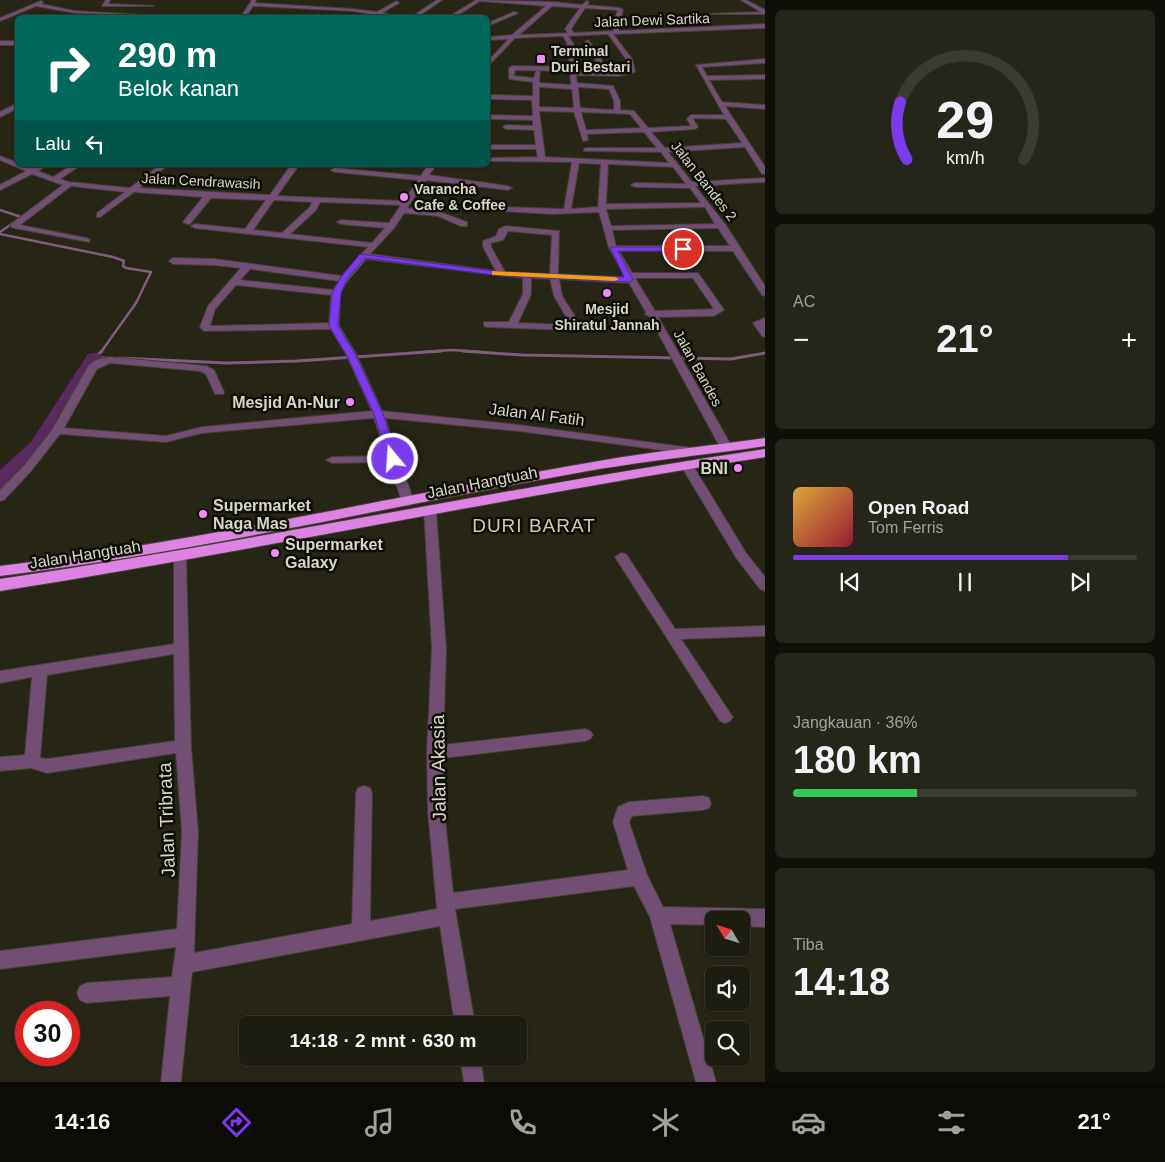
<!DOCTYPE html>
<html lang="id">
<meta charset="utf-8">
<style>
body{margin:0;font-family:Helvetica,sans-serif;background:#252519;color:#f1f3f6;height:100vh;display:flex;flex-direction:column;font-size:19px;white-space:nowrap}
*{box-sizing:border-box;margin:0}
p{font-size:16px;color:#a0a19f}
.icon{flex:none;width:28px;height:28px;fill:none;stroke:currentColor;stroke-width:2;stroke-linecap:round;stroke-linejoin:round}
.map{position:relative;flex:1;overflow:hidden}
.sheet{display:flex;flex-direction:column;gap:10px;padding:10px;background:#100f09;width:400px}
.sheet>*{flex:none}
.hud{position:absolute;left:15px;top:15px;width:475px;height:152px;border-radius:8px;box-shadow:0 1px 4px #0004,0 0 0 1px #3b3a30;background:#00695c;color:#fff;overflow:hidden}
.needle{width:32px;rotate:308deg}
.tools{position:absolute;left:705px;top:911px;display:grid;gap:10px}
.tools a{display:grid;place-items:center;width:45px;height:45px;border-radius:8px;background:#1d1c10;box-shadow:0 1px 4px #0004,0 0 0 1px #3b3a30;font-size:25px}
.speed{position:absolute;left:15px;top:1001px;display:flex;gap:10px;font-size:25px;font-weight:700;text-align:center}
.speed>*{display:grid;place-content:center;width:65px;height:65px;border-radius:50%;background:#1d1c10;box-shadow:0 1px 4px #0004,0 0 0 1px #3b3a30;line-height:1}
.speed .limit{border:8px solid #d22;background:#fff;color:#111}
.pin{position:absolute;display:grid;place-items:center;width:42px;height:42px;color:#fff;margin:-21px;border:2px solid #fff;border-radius:50%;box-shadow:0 1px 5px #0007}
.me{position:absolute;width:55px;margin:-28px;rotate:342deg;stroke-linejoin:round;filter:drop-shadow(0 0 4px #0008)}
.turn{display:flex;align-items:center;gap:18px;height:105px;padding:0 20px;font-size:22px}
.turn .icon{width:65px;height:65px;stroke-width:2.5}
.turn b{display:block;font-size:35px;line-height:42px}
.then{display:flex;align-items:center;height:48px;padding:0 20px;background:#0003;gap:10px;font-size:19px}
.big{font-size:38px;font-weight:700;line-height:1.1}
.sheet .widget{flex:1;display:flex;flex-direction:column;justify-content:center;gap:8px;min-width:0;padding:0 18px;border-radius:8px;background:#252519}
.sheet .dial{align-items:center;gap:0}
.dial svg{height:130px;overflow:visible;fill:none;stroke:#3b3a30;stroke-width:7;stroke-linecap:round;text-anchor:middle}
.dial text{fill:#f1f3f6;stroke:none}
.song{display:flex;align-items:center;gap:15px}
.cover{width:60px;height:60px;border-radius:8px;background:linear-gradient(135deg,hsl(40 70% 55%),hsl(350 70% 35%))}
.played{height:5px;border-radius:2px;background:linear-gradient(90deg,#7c3aed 80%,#3b3a30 80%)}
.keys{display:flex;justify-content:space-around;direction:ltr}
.heat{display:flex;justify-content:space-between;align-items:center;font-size:28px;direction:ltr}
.charge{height:8px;border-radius:4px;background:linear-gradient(90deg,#34c759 36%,#3b3a30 0)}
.trip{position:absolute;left:239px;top:1016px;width:288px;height:50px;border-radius:8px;background:#1d1c10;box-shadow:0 1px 4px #0004,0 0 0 1px #3b3a30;font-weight:700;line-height:50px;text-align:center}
.dock{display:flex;height:80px;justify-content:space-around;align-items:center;background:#0c0b06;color:#a0a19f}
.dock .icon{width:35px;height:35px}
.dock .on{color:#7c3aed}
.dock b{font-size:22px;color:#f1f3f6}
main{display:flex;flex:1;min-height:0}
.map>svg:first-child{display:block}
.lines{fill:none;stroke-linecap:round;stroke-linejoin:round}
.stream-far1{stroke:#805d7f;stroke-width:2.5}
.stream{stroke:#805d7f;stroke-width:3}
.river{fill:#5a295e;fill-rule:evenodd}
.minor-casing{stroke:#434133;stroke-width:2}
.highway-casing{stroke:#434133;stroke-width:2}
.minor{fill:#724e74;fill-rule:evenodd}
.highway{fill:#dd83e4;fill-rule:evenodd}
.route{fill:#7c3aed;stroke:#51269a}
.slow{fill:#f59e0b}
.poi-dot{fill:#ef8bf7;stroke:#0f0e07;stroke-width:2}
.labels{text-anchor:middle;stroke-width:5;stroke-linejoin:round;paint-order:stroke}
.far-street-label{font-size:14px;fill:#d7d6cc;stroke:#0f0e07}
.far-poi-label{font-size:14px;font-weight:bold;fill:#d7d6cc;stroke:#0f0e07;text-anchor:start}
.poi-label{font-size:16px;font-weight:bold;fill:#d7d6cc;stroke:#0f0e07;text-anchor:end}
.street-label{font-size:16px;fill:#d7d6cc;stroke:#0f0e07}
.quarter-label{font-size:19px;letter-spacing:1px;fill:#cdcbb8;stroke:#0f0e07}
.near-street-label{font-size:19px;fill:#d7d6cc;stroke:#0f0e07}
</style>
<main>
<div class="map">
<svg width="765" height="1082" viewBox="0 0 765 1082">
<rect width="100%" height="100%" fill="#272516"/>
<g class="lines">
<!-- stream-far1 -->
<g class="stream-far1">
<path d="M0,210l21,7 -2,2"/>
<path d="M0,232l13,-9"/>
<path d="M0,234l113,23 11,4 -1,5 3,2 25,4 -15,31 -35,49"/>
<path d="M423,352l29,-2 29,2"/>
</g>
<!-- stream -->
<g class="stream">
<path d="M463,351l59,4 209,4 34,-6"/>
<path d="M94,358l8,-7"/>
<path d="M94,358h16"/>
<path d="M119,358l108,5 70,-2 144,-10"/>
</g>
<!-- river -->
<path class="river" d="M94,353l6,1 2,4 -57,92 -38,37 -7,2v-19l31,-28 57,-88z"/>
<defs>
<g id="minor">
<path d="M106,0h4l-2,4 46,2h-52z"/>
<path d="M252,0h4l-1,3 98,6 24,3 20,-11 2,2 -17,10 27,5h-15l-41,-7 -100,-5 -8,12h-5z"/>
<path d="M437,0h5l-26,18h-6z"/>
<path d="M476,0l77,2 29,3 5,-4 2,1 -2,3 33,3 3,2 -4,14v7l146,-7v4l-152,6 19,25 3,13 -16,4 -43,-1 1,8 36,3 7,15v9l14,1 14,17 43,-2 -4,-7 4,-4h33l-28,-50 69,-6v4l-63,4 5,9 58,-1v4l-56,1 13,22 43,3v4l-40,-3 40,61v7h-3l-17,-27 -77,5 24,30 73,-4v4l-70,4 30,38 40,62v10l-3,-1 -29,-44h-114l13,22h66l26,37 -10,6 -56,1 74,130 -2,2h-8l-2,-2 -71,-131 -4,-2 1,-2 -17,-29 -70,-4 3,17 19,30 -8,4 -86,-3 -3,-1v-4h25l14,-28v-16l-157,-19 -18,21 -8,13 -1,33 17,28 26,57 137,14 173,23 6,3 -6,3 -173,-23 -134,-13 29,84 -6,4 -6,-4 -13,-40 -57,1 -6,-3 6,-3 55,-1 -13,-38 -172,15 -36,9 -106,-8 -29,37 -27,29 -4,1v-11l23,-23 29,-37 37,-65 7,-5 14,-3 96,9 8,4 10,22 -1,2h-8l-9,-20 -6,-3 -90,-8 -13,6 -33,59 102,8 36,-9 170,-16 -26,-57 -15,-25 -127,2 -4,-4 8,-21 33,-38 -27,-3 -41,-1 -4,-3 4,-3 41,1 128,17 26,-29 -173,-19 -4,-2 4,-2 50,5 21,-29 -55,-2 -21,26h-3l-4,-2 20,-25 -69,-5 -34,25h-3v-4l28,-21 -54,-6 -51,39 66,13 4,2 -1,2 -75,-14 -4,-2 1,-2 52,-39 -31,-11 -32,16v-5l26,-14 -26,-11v-4l18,7v2l13,3 7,-3h9l-9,6 15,6 19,-12h9l-21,14 9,3 61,6 30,-23h8l-29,23 131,7 21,-30h8l-22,31 127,5 14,-21 -83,-8 -4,-2 4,-2 86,8 7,-11h8l-7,10 79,11 4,2 -4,2 -82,-10 -19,28 32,4 28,10v4h-6l-23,-10 -34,-3 -10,15 -24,26 126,17 -13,-24v-6l13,-5 3,-7 7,-3 53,5 -1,43 65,3 1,-3 -15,-26 -10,-36 -46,2 -53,-3 -4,-2 4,-2 64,2 8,-47 -81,-1 -2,-1 4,-2 45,-1 -2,-8h-48v-4h48l-2,-15 -28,-1 -3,-2 3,-2 27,1v-6l-45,-1v-4l45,1 -1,-16 -40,-1 -3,-2 3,-2 41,1v-14l-24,-3v-11l3,-2 58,1 -3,-24 -4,-7 -48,2 -27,28v-5l21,-22 -21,1v-3l24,-2 34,-29 -66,-5 -27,17h-6zM552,6l28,2 -15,21 3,4 -49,2zM585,8l33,2 -5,14 1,7 -40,2 -3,-4zM608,34l18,25 4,11 -25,2 -5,-17 -12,-15 -3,2 9,13 5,17 -23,-1 -3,-28 -5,-7zM515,70l55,1 1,14 -32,-2 1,-12h-4l-2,7 -20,-2zM539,87l33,2 2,19 -35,-1zM578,87l31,2 5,12v9l-34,-2zM539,111l35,1 9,29 5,-1 -1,-6 57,-2 13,16h-71l-2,1v2l77,1 8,11 -124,-6zM581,112l49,2 11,14 -55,2zM695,118l31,1 16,24 -77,5 -14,-16 44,-3 3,-2 -5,-8zM579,163l22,1 -3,43 -27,2zM608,164l65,3 13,17 -51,-1 -4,2 4,2 55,1 11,15 -95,1zM274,200l38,2 -2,5 -28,26 -29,-3zM320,202l81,3 -12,18 -48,-3 -4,2 4,2 44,4 -13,15 -82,-9 26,-24zM705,207l10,17 -104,2 -5,-17zM718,228l12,18h-114l-4,-16zM508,231l44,4 -2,39 -45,-2 -14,-25v-4l12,-3zM250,269l89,12 -6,9 -93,-10zM531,278l19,1 4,17 17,29 -53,-2 13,-29zM635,278h58l21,31 -59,2zM236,285l95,10 -2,28 -119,3 5,-17z"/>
<path d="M741,0h5l19,10v4h-55l51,-2z"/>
<path d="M41,1l2,1 -2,2 34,7 70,4 -70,-2 -39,-7 -36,15v-3z"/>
<path d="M514,12l4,1 -30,13v-3z"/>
<rect x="0" y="41" width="18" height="4"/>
<path d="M18,103v5l-18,9v-5z"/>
<path d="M765,318v19l-3,-1 -9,-13z"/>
<path d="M686,461l6,3 54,89 19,24v14l-5,-2 -23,-30 -57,-95z"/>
<path d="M430,506l6,4 10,139 -3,96 142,-16 5,2 3,4 -3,4 -5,2 -142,17 1,53 9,82 175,-23 -15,-48 5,-15 11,-5 74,-6 6,2 2,5 -2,5 -6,2 -71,6 -3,6 18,53 16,32 102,2v18l-24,-1v-6h-27v5l-44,-1 46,158h-20l-46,-165 -16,-31 -179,23 20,116h-20l-15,-99 -248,46 -11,110h-20l9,-86 -83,7 -7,-3 -3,-7 3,-7 7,-3 85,-6 4,-30 -176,22v-18l177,-22 5,-97 -6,-79 -129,20 -16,-5 -31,3v-14l25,-2 7,-78 -32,6v-12l174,-27v-87l6,-4 6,4 5,189 7,86 -4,121 158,-29 4,-131 2,-5 6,-2 6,2 2,5 -2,128 67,-12 -9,-98 -1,-59 5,-103 -8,-139zM174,654l1,87 -128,18 -7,-1 7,-83z"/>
<path d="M621,553l5,1 49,75 90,-3v10l-84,3 49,74 3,4 -3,4 -5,2 -5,-2 -105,-164z"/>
<path d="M460,1058h20l4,24h-20z"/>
</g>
<g id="highway">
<path d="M765,438v8c-55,8 -111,14 -166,23 -200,35 -397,82 -599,107v-10c202,-25 399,-71 599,-105 55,-10 111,-15 166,-23z"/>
<path d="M765,449v8c-256,39 -509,94 -765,134v-12c256,-38 509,-92 765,-130z"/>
</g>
</defs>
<!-- minor casing -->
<use href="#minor" class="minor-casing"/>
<!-- highway casing -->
<use href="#highway" class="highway-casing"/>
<!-- minor -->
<use href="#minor" class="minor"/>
<!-- highway -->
<use href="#highway" class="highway"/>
</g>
<!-- route -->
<path class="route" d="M610,247h73l4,2 -4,2h-65l15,29 -3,2 -128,-6 -137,-18 -18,21 -6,14 -3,33 17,28 28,60 15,45 -2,2h-7l-15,-47 -28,-60 -17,-28 3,-33 9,-16 19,-23 142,18 122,5z"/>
<!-- slow -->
<path class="slow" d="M492,271l123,6 4,2 -4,2 -120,-6h-3z"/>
<!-- markers -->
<g class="poi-dot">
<rect x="536" y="54" width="10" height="10" rx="2.5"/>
<circle cx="404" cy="197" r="5"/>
<circle cx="607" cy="293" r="5"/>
<circle cx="350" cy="402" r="5"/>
<circle cx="738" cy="468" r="5"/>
<circle cx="203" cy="514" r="5"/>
<circle cx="275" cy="553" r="5"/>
</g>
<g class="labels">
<!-- far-street labels -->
<g class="far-street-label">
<text transform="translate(652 20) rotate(-2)" y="5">Jalan Dewi Sartika</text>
<text transform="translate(201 181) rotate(3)" y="5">Jalan Cendrawasih</text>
<text transform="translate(704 181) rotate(52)" y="5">Jalan Bandes 2</text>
<text transform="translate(698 368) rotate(61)" y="5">Jalan Bandes</text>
</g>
<!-- far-poi labels -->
<g class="far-poi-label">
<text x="551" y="56">Terminal<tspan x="551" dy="16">Duri Bestari</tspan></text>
<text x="414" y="194">Varancha<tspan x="414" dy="16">Cafe &amp; Coffee</tspan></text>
<text x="607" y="314" text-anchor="middle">Mesjid<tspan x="607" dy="16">Shiratul Jannah</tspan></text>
</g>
<!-- poi labels -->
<g class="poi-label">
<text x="340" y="408">Mesjid An-Nur</text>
<text x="728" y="474">BNI</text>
<text x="213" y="511" text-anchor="start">Supermarket<tspan x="213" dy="18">Naga Mas</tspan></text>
<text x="285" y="550" text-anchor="start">Supermarket<tspan x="285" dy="18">Galaxy</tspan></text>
</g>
<!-- street labels -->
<g class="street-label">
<text transform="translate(537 414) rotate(7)" y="6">Jalan Al Fatih</text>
<text transform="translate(482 482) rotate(-11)" y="6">Jalan Hangtuah</text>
<text transform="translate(85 554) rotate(-9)" y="6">Jalan Hangtuah</text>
</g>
<!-- quarter labels -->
<g class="quarter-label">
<text x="534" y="532">DURI BARAT</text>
</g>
<!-- near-street labels -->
<g class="near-street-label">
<text transform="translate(438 768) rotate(-91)" y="7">Jalan Akasia</text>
<text transform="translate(166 820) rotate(-92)" y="7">Jalan Tribrata</text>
</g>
</g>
</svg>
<div class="tools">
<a><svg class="needle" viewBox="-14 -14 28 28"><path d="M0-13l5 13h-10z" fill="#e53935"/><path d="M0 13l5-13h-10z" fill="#a0a19f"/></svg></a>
<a><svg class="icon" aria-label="sound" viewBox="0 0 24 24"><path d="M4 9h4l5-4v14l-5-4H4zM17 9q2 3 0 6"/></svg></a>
<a><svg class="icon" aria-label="search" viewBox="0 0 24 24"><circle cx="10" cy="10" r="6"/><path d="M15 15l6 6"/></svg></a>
</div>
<div class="speed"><div class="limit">30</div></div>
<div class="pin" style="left:683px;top:249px;background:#d93025"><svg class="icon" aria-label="arrive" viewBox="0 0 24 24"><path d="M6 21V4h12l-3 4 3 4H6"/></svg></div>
<svg class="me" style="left:393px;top:459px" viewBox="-20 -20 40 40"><circle r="17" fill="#7c3aed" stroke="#fff" stroke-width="3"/><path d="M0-11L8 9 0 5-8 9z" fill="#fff"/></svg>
<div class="trip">14:18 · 2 mnt · 630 m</div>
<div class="hud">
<div class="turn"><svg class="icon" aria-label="right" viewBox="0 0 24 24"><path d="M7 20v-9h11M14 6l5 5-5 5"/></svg><div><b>290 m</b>Belok kanan</div></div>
<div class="then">Lalu<svg class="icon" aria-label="left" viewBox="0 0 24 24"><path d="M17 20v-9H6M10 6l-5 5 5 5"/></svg></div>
</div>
</div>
<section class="sheet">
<div class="widget dial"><svg viewBox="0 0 100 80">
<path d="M14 69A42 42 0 1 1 86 69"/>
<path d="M14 69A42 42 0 0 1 10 34" stroke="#7c3aed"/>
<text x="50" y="56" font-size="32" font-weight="700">29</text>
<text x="50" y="72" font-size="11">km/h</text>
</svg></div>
<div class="widget"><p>AC</p>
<div class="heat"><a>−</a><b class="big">21°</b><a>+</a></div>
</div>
<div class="widget">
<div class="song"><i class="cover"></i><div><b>Open Road</b><p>Tom Ferris</p></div></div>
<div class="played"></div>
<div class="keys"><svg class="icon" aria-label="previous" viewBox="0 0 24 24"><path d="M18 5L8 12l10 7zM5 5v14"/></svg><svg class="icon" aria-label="pause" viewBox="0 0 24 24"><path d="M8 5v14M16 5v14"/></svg><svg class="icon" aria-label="next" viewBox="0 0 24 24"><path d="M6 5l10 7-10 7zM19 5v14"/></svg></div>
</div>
<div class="widget"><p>Jangkauan · 36%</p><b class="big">180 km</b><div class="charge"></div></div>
<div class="widget"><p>Tiba</p><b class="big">14:18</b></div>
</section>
</main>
<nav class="dock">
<b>14:16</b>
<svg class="icon on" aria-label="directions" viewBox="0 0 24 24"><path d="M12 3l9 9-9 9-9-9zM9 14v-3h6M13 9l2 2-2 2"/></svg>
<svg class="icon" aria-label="music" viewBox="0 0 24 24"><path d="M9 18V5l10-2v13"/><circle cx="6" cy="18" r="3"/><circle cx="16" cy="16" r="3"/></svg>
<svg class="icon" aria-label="phone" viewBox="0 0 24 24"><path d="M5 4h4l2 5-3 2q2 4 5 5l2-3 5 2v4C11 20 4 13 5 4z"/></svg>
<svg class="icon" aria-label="climate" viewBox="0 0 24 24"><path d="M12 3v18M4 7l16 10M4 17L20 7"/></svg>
<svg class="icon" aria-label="car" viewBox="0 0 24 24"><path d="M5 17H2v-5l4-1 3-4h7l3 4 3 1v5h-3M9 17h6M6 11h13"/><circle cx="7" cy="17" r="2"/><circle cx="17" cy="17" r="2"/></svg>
<svg class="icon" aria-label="filters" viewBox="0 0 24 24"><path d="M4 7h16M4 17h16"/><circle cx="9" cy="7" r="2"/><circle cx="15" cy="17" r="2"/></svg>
<b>21°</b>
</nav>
